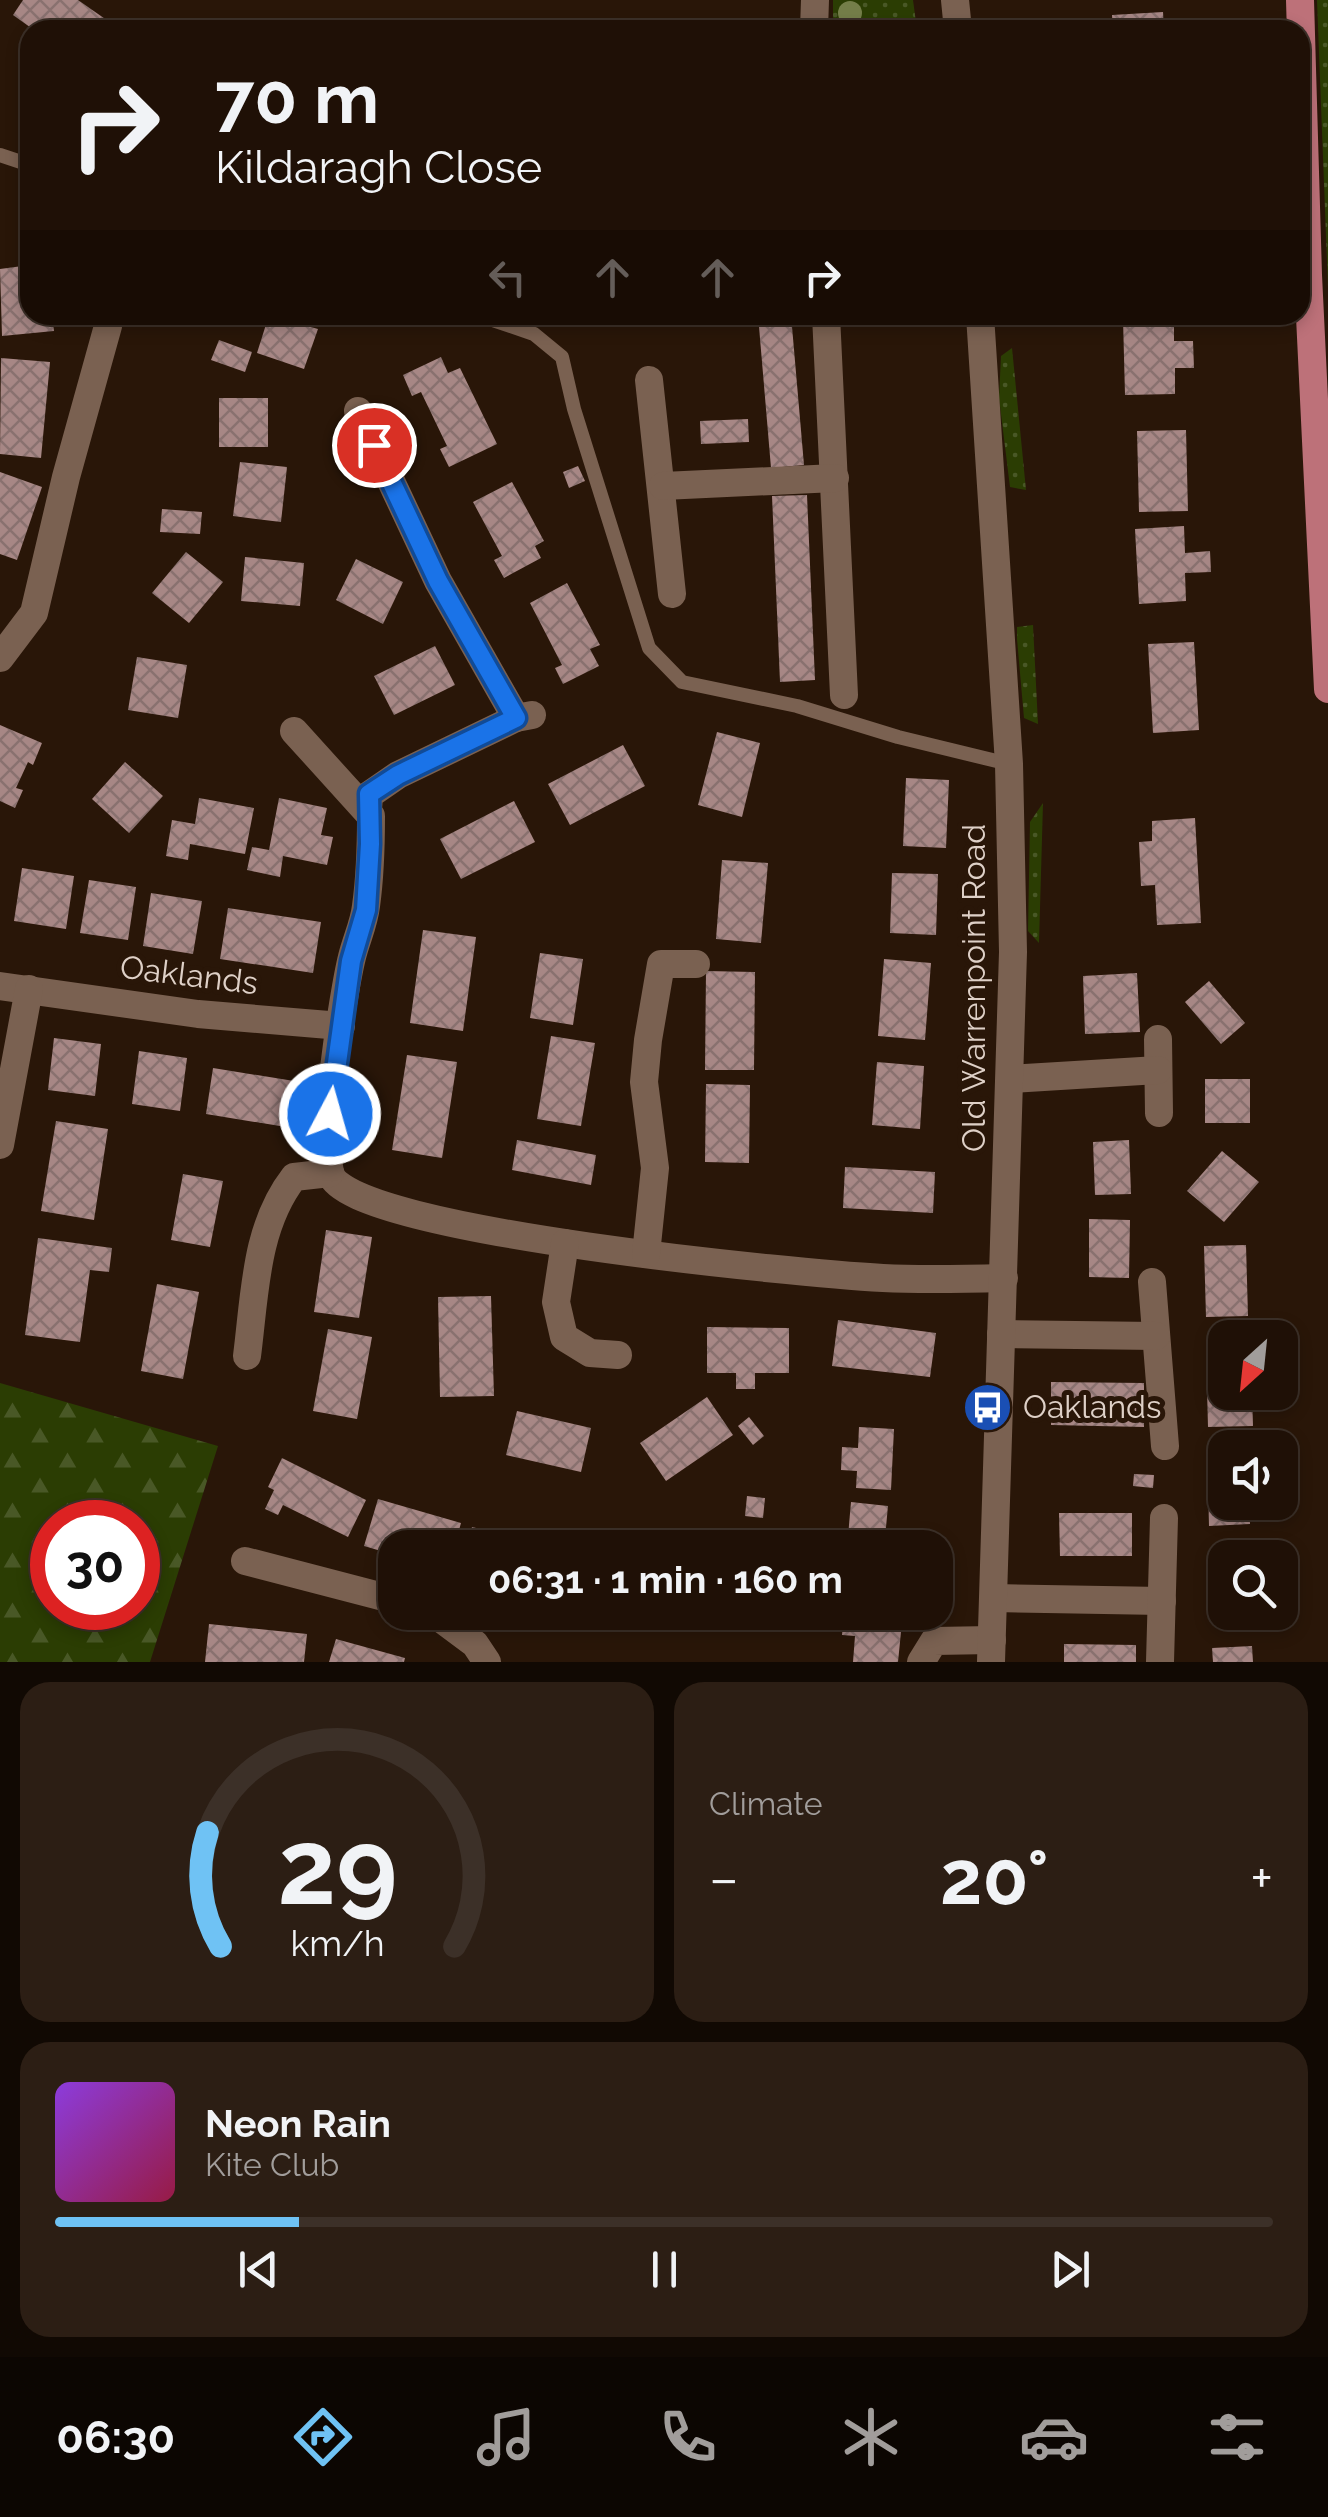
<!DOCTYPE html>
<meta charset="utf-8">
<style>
body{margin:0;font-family:Raleway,sans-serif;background:#2c1e14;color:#f1f3f6;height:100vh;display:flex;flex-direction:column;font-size:38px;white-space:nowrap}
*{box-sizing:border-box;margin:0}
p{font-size:32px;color:#a19d9b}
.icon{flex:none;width:55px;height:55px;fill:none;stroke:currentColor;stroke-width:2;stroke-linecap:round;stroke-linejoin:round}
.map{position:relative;height:1662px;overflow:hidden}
.details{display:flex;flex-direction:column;gap:20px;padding:20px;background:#110903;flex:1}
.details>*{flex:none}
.hud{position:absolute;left:20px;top:20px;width:1290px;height:305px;border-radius:30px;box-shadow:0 5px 15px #0003,0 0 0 2px #3c3028;background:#1f1006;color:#f1f3f6;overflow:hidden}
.needle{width:65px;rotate:207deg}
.tools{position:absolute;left:1208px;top:1320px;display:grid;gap:20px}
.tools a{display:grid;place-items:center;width:90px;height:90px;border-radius:20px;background:#1f1006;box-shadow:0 5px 15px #0003,0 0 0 2px #3c3028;font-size:50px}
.speed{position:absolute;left:30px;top:1500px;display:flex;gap:20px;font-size:50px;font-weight:700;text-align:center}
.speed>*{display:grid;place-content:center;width:130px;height:130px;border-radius:50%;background:#1f1006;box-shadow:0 5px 15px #0003,0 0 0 2px #3c3028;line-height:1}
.speed .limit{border:15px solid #d22;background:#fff;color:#111}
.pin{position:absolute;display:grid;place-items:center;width:85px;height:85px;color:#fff;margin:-42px;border:5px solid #fff;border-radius:50%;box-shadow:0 2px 10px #0007}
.me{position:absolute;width:110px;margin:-55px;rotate:6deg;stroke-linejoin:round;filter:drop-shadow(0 0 8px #0008)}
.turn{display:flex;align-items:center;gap:35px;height:210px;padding:0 30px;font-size:45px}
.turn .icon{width:130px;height:130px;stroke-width:2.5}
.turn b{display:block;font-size:70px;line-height:85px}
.lanes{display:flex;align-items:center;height:95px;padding:0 30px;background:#0003;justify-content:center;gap:50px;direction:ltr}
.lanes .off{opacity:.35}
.big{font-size:75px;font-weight:700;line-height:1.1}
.details .tile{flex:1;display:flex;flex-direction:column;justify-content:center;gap:15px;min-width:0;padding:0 35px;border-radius:30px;background:#2c1e14}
.details .dial{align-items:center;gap:0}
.dial svg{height:260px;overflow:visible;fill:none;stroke:#3c3028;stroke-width:7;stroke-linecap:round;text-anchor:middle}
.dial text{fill:#f1f3f6;stroke:none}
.song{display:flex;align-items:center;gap:30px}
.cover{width:120px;height:120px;border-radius:15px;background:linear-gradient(135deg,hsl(270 70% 55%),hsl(340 70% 35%))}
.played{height:10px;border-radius:5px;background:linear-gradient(90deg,#6fc2f4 20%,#3c3028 20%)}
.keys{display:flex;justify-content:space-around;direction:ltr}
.heat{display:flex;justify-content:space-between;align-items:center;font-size:55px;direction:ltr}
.details .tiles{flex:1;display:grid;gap:20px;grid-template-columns:1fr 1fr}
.tile:last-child{grid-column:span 2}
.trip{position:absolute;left:378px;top:1530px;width:575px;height:100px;border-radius:30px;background:#1f1006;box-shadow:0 5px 15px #0003,0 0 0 2px #3c3028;font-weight:700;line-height:100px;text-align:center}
.menu{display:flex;height:160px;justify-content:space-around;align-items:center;background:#0c0602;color:#a19d9b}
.menu .icon{width:70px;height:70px}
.menu .selected{color:#6fc2f4}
.menu b{font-size:45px;color:#f1f3f6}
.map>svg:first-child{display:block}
.grass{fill:url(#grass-dots)}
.forest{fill:url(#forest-firs);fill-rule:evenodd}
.building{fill:url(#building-cross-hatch)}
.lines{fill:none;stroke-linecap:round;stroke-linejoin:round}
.service{stroke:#7a6151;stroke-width:14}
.minor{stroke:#7a6151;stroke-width:28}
.tertiary{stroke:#7a6151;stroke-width:28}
.trunk{stroke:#bd7179;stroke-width:28}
.tree{fill:#747e49}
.route-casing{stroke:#114b97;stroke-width:25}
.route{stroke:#1a73e8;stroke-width:18}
.labels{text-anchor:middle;stroke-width:10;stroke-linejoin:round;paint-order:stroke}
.street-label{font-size:32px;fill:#ded0c7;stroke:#291608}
.poi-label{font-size:32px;fill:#ded0c7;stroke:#291608;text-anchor:start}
</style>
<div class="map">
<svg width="1328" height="1662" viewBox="0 0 1328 1662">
<defs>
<pattern id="grass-dots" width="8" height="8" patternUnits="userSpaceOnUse" patternTransform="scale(2.5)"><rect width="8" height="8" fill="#2b3d03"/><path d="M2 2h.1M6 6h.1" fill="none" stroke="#495826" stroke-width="1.8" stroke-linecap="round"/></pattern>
<pattern id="forest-firs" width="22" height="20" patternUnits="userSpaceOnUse" patternTransform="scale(2.5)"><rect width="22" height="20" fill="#2b3d03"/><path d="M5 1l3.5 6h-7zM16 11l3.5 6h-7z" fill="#495826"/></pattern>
<pattern id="building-cross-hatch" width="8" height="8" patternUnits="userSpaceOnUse" patternTransform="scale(2.5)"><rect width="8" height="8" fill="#a78785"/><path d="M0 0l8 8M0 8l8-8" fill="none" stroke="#89716f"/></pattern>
</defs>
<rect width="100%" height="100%" fill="#291608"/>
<!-- grass -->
<g class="grass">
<path d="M833,0h80l4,30h-84z"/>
<path d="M1317,0h11v288z"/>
<path d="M1012,348l14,142 -16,-3 -11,-89 2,-42z"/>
<path d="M1033,625l5,99 -14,-6 -7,-79v-12z"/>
<path d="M1043,803l-4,140 -11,-12 2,-109z"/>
</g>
<!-- forest -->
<path class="forest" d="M0,1383l218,63 -68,216h-150zM52,1522h86v86h-86z"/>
<!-- building -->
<g class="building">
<path d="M23,0h55l43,30h-87l-21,-15z"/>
<path d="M1163,12l1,18h-51l-1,-15z"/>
<path d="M30,265v50h22l2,16 -52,5 -2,-67z"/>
<path d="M269,315l49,14 -14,40 -47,-16z"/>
<path d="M758,315h33l13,150 -33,3z"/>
<path d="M1174,318v23h19l1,27h-19v26l-50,1 -2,-76z"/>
<path d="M219,340l33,12 -7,20 -34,-12z"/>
<path d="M441,357l7,16 12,-5 37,76 -48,23 -9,-18 7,-3 -26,-54 -9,4 -9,-21z"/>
<path d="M1,358l49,4 -9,96 -41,-4z"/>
<rect x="219" y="398" width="49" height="49"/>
<path d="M748,419l1,23 -48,2 -1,-23z"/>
<path d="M1186,430l2,81 -49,1 -2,-81z"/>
<path d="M240,462l47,5 -6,55 -48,-6z"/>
<path d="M578,466l7,15 -16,7 -6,-16z"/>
<path d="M0,472l42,15 -25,73 -17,-6z"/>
<path d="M512,482l32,59 -9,5 6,12 -37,20 -10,-18 8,-4 -29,-54z"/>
<path d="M807,495l8,185 -35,2 -8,-186z"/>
<path d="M162,509l40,3 -2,22 -40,-2z"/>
<path d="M1184,526l1,27 25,-2 1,21 -26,1 1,28 -47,3 -4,-75z"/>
<path d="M186,552l37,30 -34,41 -37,-30z"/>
<path d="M245,557l59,6 -4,43 -59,-5z"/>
<path d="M356,559l47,23 -20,42 -47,-24z"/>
<path d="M567,583l33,62 -10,4 9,17 -36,18 -8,-16 7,-3 -32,-62z"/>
<path d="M1194,642l5,88 -46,3 -5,-89z"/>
<path d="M435,646l20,39 -61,30 -20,-39z"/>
<path d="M137,657l50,8 -9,53 -50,-8z"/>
<path d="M0,725l42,18 -9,22 -5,-3 -12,26 7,2 -8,18 -15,-7z"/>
<path d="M717,732l43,11 -18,74 -44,-12z"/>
<path d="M623,745l22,41 -75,39 -22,-41z"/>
<path d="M125,762l38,34 -34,37 -37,-34z"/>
<path d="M906,778l43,2 -3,68 -43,-2z"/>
<path d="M199,798l55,10 -9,46 -55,-10 -2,16 -22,-4 6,-36 23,4z"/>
<path d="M279,798l48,10 -6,27 12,2 -6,28 -44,-9 -3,21 -33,-7 5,-23 17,3z"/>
<path d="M514,801l21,41 -74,37 -21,-40z"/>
<path d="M1195,818l6,105 -44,2 -2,-40 -14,1 -2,-44 13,-1v-20z"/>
<path d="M722,860l46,3 -7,80 -45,-4z"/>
<path d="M22,868l52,8 -8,53 -52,-8z"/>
<path d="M892,873l46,1 -2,61 -46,-2z"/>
<path d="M89,880l47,7 -8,53 -48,-7z"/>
<path d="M151,893l51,8 -9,53 -50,-8z"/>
<path d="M228,908l93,14 -8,51 -93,-14z"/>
<path d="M423,930l53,7 -13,94 -53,-8z"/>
<path d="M540,953l43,6 -10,66 -43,-7z"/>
<path d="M884,959l47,4 -6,77 -47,-4z"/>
<path d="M706,971l49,1 -1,98h-49z"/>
<path d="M1137,973l3,59 -55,2 -2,-58z"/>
<path d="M1209,981l36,42 -24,21 -36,-42z"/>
<path d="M551,1036l44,7 -14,83 -44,-7z"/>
<path d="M54,1038l47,6 -6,52 -47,-6z"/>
<path d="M139,1051l48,7 -7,53 -48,-7z"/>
<path d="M407,1055l50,7 -15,96 -50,-8z"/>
<path d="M877,1062l47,4 -4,63 -48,-4z"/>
<path d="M213,1068l81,13 -8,46 -80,-13z"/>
<rect x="1205" y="1079" width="45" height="44"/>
<path d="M706,1084l44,1 -1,78 -44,-1z"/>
<path d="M56,1121l52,8 -14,91 -53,-9z"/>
<path d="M517,1140l79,15 -5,30 -79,-15z"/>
<path d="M1129,1140l2,54 -36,1 -2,-53z"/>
<path d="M1222,1151l37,31 -35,40 -37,-31z"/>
<path d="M845,1167l90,5 -2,41 -90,-5z"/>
<path d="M183,1174l40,7 -13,66 -39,-7z"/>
<path d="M1089,1219l41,1 -1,58 -40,-1z"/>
<path d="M326,1230l46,7 -13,81 -45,-6z"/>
<path d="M38,1238l74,10 -3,24 -19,-2 -10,72 -55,-7z"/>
<path d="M1246,1245l2,71 -42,1 -2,-71z"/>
<path d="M157,1284l42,8 -16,87 -42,-8z"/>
<path d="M491,1296l3,100 -54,1 -2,-100z"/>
<path d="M838,1320l98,13 -6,44 -98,-11z"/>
<path d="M707,1327l82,1v45h-34v16h-19v-16h-29z"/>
<path d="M328,1329l44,8 -15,82 -44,-8z"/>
<path d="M1225,1352v40h27l1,34 -45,1 -2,-74z"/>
<path d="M1051,1382l93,1v44l-93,-2z"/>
<path d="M707,1397l26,38 -67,46 -26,-38z"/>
<path d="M517,1411l74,17 -10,44 -75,-17z"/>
<path d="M749,1417l15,19 -11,9 -15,-19z"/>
<path d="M859,1427l35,2 -3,61 -35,-2 1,-17 -16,-1 1,-23 16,1z"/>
<path d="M1207,1451h18v51h24l1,22 -41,2z"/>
<path d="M282,1458l84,42 -18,37 -65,-32 -5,10 -13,-6 9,-19 -6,-3z"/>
<path d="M1134,1474l20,1 -1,13 -20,-2z"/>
<path d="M747,1496l18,2 -2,20 -18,-2z"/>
<path d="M378,1499l83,24 -7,25 -59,1 -13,-4 -1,6 -17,-5z"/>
<path d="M851,1502l37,4 -4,42h-37z"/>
<path d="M1059,1513h73v43h-72z"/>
<path d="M472,1527l76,19v2h-81z"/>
<path d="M1251,1547v11h-26v54h28v10l-40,1 -3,-74z"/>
<path d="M857,1612h46l-5,50h-45l2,-26 -13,-1 2,-21 13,2z"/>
<path d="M209,1624l98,10 -3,28h-99z"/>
<path d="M336,1639l69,19 -1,4h-75z"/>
<path d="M1064,1644l72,1v17h-72z"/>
<path d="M1252,1646l1,16h-40l-1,-14z"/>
</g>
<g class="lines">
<!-- service -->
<g class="service">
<path d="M0,155l30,10"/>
<path d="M478,315l56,19 28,23 12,52 75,239 33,34 115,24 101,31 111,27"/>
</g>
<!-- minor -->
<g class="minor">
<path d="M814,30l1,-30"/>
<path d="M826,315l18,380"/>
<path d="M649,380l23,214"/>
<path d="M358,411l80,170 78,137"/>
<path d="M663,486l172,-8"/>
<path d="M0,658l34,-45 32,-136 42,-151"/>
<path d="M294,731l77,85c0,30 -1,61 -5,90 -2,18 -10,34 -14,51 -9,36 -32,188 -21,218 22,57 478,99 552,103 40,2 81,1 121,0"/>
<path d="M368,810l1,-15 29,-20 118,-57 16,-3"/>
<path d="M0,986l198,28 143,12"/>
<path d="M1158,1039l1,74"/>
<path d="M1010,1079l148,-9"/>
<path d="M0,1145l29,-156"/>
<path d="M565,1243l-9,59 8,35 26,16 28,2"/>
<path d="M646,1254l9,-86 -11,-86 4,-42 13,-76h35"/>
<path d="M1152,1282l13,164"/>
<path d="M1001,1334l155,2"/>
<path d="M247,1356c8,-62 8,-129 47,-179l36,-4"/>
<path d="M245,1561l150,39"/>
<path d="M994,1598l168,3"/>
<path d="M432,1612l43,32 12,18"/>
<path d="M921,1662l13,-21 58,-1"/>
<path d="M1160,1662l4,-144"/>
</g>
<!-- tertiary -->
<g class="tertiary">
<path d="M955,0l3,30"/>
<path d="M980,315l29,449 4,188 -22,710"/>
</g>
<!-- trunk -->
<path class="trunk" d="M1300,0l8,275 20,414"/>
</g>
<!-- trees -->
<circle class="tree" cx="850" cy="13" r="12"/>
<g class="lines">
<defs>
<path id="route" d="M330,1114l21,-153 15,-51 4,-66 -1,-50 29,-19 118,-57 -78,-137 -64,-136"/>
</defs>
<!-- route casing -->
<use href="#route" class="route-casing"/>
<!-- route -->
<use href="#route" class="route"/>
</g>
<!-- icons -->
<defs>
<symbol id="bus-disc" viewBox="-11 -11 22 22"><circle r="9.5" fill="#1a4fb4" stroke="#291608"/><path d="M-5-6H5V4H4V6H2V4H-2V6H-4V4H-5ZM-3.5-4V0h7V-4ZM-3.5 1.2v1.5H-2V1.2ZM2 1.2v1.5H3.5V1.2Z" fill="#fff"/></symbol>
</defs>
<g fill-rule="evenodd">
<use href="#bus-disc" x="960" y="1380" width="55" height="55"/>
</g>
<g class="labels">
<!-- street labels -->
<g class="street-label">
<text transform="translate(189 975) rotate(7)" y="11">Oaklands</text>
<text transform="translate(974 988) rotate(-90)" y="11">Old Warrenpoint Road</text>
</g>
<!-- poi labels -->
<g class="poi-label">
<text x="1023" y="1418">Oaklands</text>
</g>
</g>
</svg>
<div class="tools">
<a><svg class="needle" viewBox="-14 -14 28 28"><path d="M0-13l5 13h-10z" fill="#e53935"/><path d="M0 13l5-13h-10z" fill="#a19d9b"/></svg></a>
<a><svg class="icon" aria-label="sound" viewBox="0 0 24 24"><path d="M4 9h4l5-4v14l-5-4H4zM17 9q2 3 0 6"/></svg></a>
<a><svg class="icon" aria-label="search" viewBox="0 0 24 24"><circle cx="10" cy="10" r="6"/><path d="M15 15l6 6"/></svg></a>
</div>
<div class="speed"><div class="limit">30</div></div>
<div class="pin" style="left:374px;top:445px;background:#d93025"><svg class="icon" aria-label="arrive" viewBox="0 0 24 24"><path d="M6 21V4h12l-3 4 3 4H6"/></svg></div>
<svg class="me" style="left:330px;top:1114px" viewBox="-20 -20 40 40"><circle r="17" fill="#1a73e8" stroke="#fff" stroke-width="3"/><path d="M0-11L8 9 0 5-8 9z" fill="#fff"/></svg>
<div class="trip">06:31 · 1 min · 160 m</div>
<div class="hud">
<div class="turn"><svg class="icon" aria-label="right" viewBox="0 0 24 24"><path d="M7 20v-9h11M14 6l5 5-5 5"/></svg><div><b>70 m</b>Kildaragh Close</div></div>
<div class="lanes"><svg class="icon off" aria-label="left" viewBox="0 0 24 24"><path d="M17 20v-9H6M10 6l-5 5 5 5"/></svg><svg class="icon off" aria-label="ahead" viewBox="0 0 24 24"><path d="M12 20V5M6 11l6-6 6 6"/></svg><svg class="icon off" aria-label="ahead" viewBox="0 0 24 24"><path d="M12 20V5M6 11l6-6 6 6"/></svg><svg class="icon" aria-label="right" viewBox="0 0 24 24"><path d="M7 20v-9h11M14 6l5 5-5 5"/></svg></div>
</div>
</div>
<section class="details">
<div class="tiles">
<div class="tile dial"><svg viewBox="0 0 100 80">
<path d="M14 69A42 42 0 1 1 86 69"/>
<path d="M14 69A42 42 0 0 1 10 34" stroke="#6fc2f4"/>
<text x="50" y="56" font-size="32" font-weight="700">29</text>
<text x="50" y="72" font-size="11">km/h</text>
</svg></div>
<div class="tile"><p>Climate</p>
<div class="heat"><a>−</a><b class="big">20°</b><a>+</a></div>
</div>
<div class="tile">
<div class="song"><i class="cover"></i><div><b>Neon Rain</b><p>Kite Club</p></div></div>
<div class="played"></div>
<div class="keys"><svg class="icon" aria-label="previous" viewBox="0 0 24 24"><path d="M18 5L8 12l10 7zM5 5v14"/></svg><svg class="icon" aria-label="pause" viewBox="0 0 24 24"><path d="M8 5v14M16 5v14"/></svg><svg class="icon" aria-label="next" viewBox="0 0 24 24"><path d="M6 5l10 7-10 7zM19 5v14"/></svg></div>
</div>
</div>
</section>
<nav class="menu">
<b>06:30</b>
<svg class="icon selected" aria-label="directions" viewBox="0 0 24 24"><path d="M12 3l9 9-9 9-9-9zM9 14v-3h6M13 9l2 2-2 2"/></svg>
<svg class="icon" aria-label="music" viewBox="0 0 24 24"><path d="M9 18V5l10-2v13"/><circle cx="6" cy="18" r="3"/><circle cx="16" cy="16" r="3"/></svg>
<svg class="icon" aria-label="phone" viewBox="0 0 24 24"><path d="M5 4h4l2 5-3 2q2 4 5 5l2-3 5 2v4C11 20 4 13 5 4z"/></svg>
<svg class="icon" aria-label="climate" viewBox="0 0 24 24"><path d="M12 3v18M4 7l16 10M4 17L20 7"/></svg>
<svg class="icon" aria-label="car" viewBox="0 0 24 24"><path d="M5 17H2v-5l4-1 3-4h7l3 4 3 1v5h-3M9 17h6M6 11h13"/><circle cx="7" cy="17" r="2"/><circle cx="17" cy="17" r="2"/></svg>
<svg class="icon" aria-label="filters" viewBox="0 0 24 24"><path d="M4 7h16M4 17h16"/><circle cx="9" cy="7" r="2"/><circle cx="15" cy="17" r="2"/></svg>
</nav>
